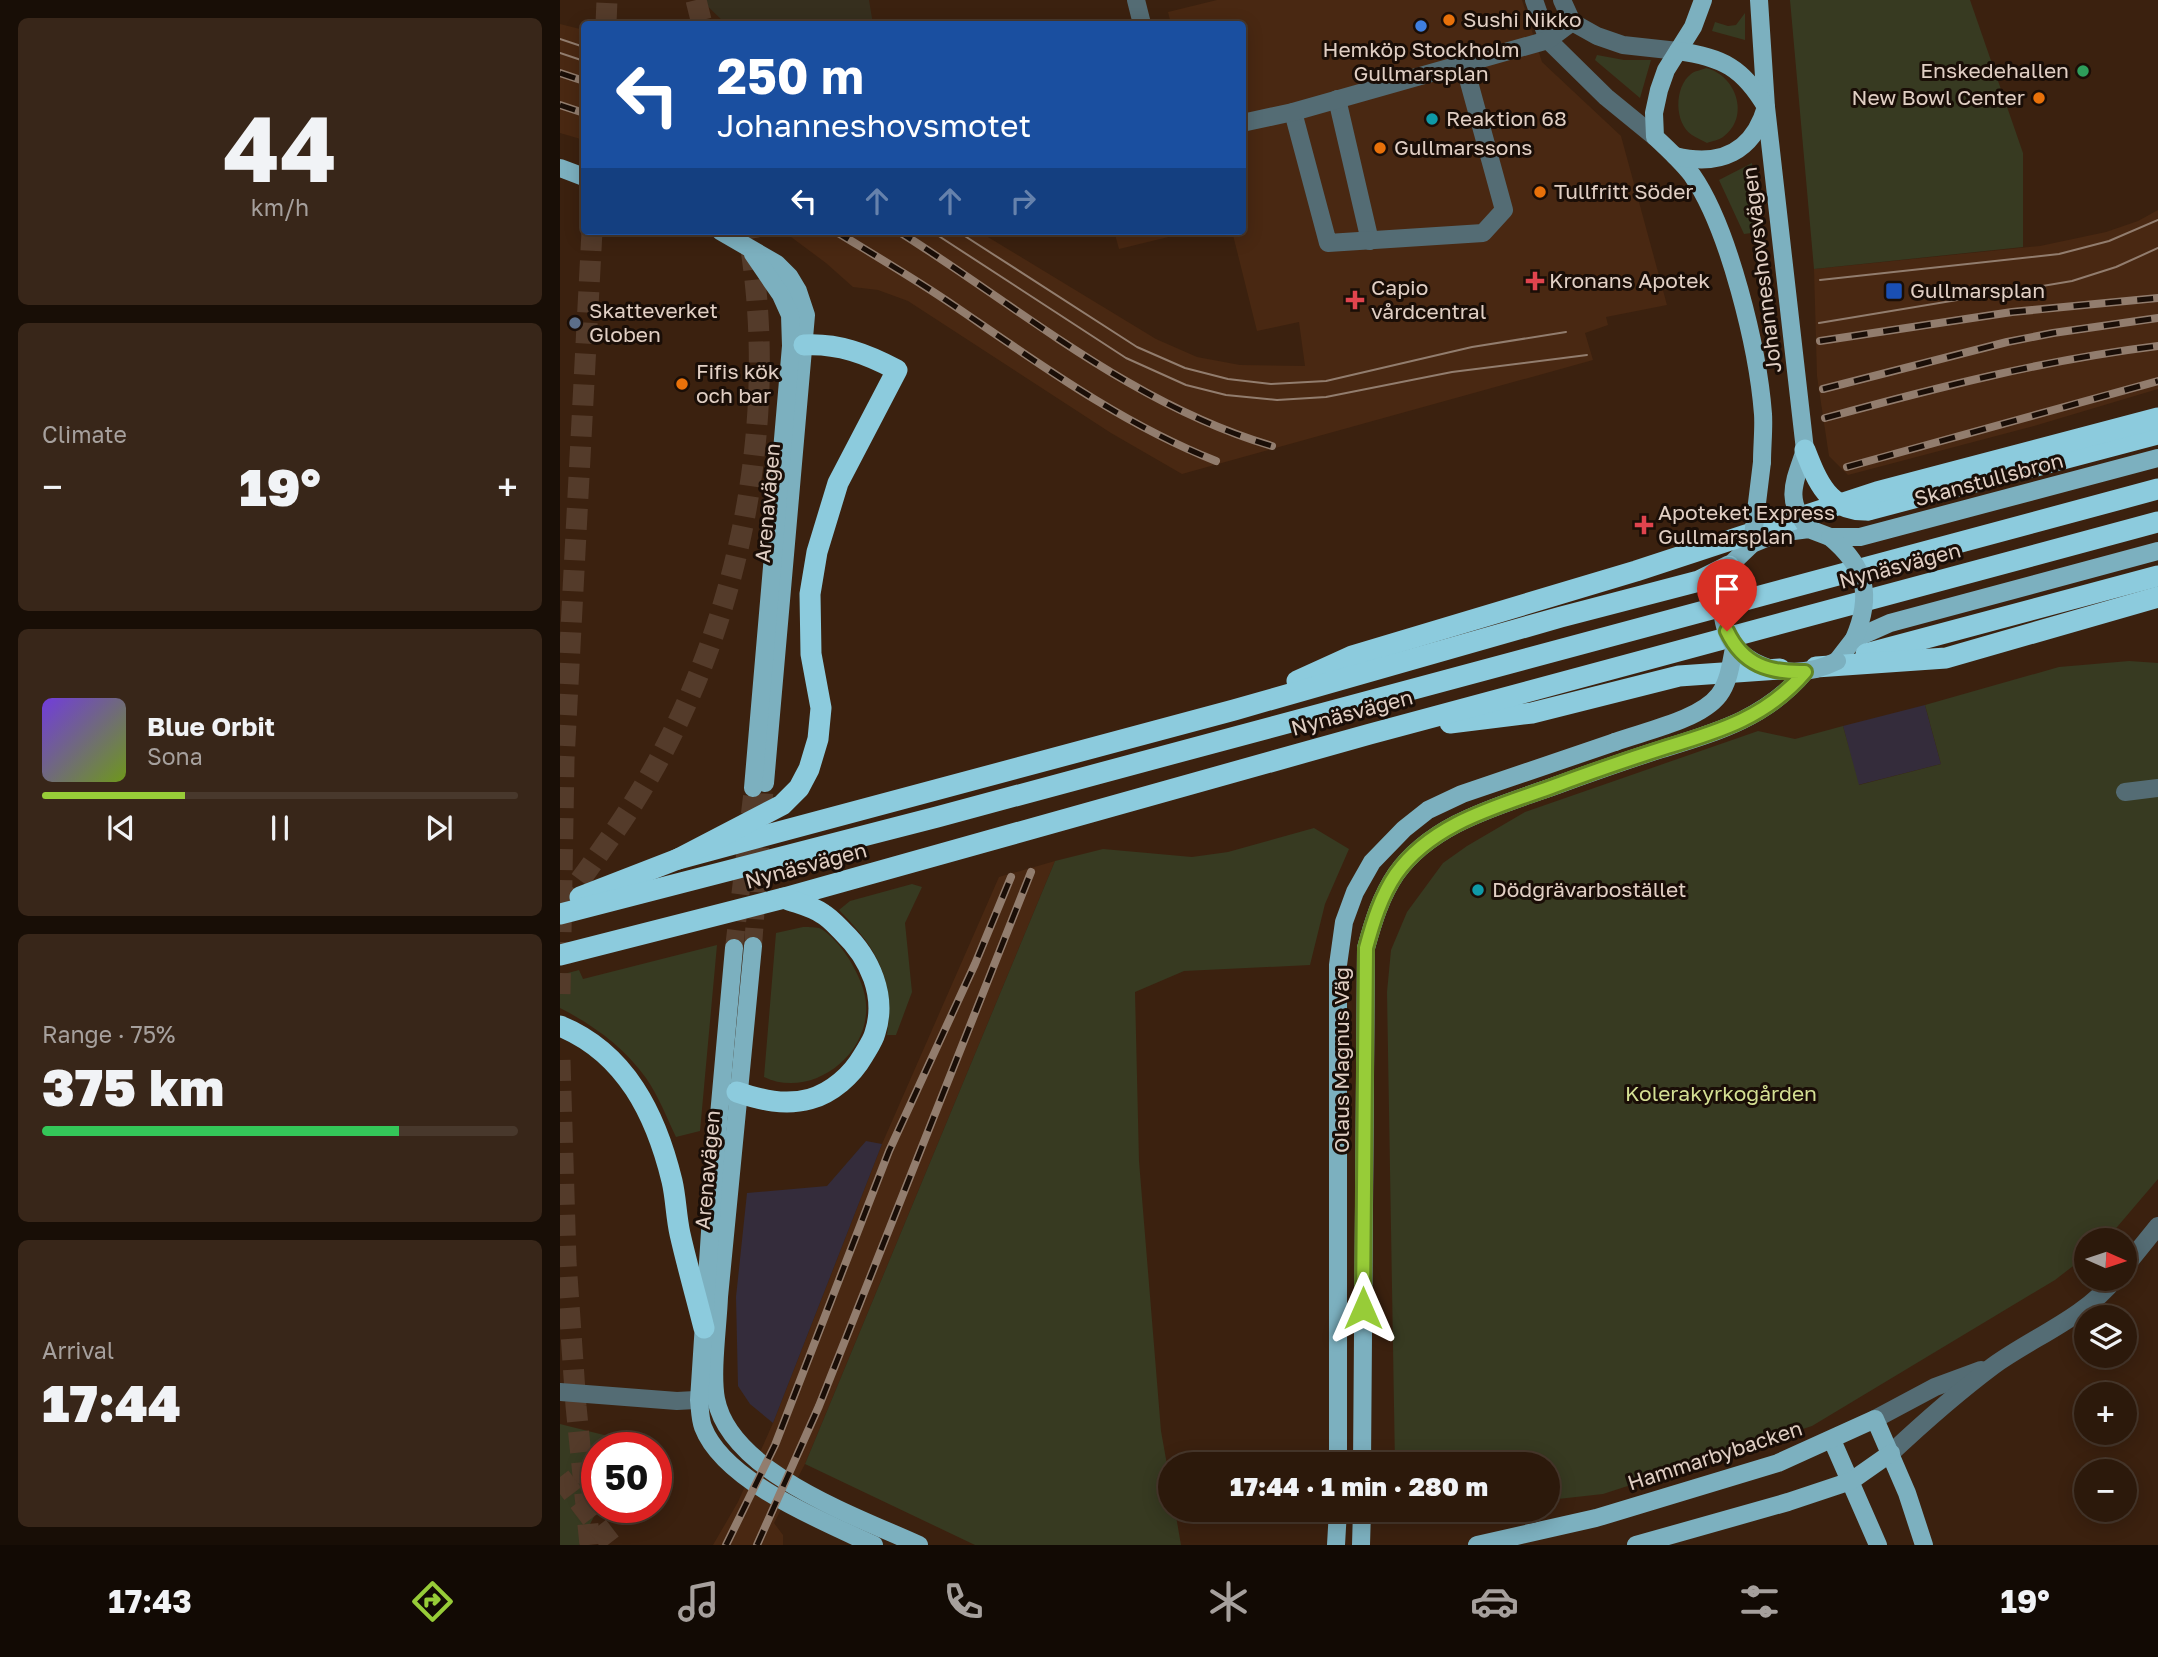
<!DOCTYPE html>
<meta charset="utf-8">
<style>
body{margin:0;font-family:"Golos Text",sans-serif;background:#382619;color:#f1f3f6;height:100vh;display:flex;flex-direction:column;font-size:26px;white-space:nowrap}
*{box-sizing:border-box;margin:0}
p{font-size:23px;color:#a6a09d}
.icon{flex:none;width:38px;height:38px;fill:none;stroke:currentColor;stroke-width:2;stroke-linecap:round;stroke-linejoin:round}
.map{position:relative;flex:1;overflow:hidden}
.drawer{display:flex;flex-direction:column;gap:18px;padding:18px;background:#180e06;width:560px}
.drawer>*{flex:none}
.hud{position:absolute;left:21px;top:21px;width:665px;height:214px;border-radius:7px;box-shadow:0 4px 18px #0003,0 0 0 2px #48382c;background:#1a4fa0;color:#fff;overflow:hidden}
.needle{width:46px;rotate:93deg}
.buttons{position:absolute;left:1514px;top:1228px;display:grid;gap:14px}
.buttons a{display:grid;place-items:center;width:63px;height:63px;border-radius:50%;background:#2c190b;box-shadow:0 4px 18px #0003,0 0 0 2px #48382c;font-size:35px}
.speed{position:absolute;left:21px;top:1432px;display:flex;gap:14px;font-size:35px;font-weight:700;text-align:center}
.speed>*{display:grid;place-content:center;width:91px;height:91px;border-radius:50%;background:#2c190b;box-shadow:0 4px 18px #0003,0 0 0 2px #48382c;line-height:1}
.speed .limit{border:10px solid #d22;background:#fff;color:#111}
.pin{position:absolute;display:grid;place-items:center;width:60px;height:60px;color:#fff;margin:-72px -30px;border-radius:50% 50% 50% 0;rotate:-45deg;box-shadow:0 0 7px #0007}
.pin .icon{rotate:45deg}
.me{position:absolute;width:77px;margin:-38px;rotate:0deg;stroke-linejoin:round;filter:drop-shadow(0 0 5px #0008)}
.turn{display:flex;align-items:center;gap:24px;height:147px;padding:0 21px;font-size:32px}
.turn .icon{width:91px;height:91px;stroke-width:2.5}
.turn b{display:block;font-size:49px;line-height:60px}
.lanes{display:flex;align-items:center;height:66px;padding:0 21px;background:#0003;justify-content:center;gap:35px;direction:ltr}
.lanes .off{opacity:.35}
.big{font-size:52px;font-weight:800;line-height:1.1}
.drawer .tile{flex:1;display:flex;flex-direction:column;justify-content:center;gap:10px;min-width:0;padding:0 24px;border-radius:10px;background:#382619}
.drawer .dial{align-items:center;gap:0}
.dial b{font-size:91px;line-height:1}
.song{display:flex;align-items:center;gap:21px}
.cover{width:84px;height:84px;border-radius:10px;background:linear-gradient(135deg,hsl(260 70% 55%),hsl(80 70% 35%))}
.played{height:7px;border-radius:4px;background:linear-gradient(90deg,#97cc38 30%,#48382c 30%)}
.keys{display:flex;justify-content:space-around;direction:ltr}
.heat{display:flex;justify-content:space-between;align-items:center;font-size:38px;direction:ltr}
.charge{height:10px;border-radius:5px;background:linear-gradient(90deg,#34c759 75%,#48382c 0)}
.trip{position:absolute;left:598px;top:1452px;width:402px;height:70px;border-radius:35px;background:#2c190b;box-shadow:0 4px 18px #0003,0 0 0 2px #48382c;font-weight:800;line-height:70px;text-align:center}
.tabs{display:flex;height:112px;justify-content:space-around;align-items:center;background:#120a04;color:#a6a09d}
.tabs .icon{width:49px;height:49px}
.tabs .current{color:#97cc38}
.tabs b{font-size:32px;color:#f1f3f6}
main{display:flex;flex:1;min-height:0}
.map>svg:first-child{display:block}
.built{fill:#492812}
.industrial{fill:#342c3b}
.education{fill:#362f1e}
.green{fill:#373a21}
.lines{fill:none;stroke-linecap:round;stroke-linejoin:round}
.major-tunnel{stroke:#543b2a;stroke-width:18;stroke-dasharray:18 9;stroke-linecap:butt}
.highway-tunnel{stroke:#543b2a;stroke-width:21;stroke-dasharray:21 10;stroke-linecap:butt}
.minor{stroke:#546c74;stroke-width:18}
.major{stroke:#7cb0bf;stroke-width:18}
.highway{stroke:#8ccbdd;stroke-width:21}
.tram{stroke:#927d6e;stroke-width:2}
.rail-casing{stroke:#927d6e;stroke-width:8}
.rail{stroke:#1a0e07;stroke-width:5;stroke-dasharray:16;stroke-linecap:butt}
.major-bridge{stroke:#7cb0bf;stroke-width:18}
.highway-bridge{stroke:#8ccbdd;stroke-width:21}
.route-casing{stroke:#628524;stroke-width:18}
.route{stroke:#97cc38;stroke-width:12}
.food-dot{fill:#e8710a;stroke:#1a0e07;stroke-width:2.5}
.shop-dot{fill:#3f7fe0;stroke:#1a0e07;stroke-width:2.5}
.leisure-dot{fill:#2e9e5b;stroke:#1a0e07;stroke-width:2.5}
.culture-dot{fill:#0f9aa8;stroke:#1a0e07;stroke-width:2.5}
.health-dot{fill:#e0444e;stroke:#1a0e07;stroke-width:2.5}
.transit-dot{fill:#1a4fb4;stroke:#1a0e07;stroke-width:2.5}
.service-dot{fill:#5c6f8a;stroke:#1a0e07;stroke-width:2.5}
.labels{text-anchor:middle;stroke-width:6;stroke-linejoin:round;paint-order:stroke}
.poi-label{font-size:21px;fill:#e1cfc4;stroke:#1a0e07;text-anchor:start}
.street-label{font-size:21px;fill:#e1cfc4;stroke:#1a0e07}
.park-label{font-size:21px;fill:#d4df93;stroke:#1a0e07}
</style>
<main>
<section class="drawer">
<div class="tile dial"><b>44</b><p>km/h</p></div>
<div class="tile"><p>Climate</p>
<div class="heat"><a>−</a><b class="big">19°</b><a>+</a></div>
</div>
<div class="tile">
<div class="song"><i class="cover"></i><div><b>Blue Orbit</b><p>Sona</p></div></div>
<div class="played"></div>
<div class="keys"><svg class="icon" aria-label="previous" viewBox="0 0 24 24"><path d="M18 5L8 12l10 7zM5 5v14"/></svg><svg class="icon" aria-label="pause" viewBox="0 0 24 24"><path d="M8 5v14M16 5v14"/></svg><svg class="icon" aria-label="next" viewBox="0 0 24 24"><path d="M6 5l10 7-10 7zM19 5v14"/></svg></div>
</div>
<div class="tile"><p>Range · 75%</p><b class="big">375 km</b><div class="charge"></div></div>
<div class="tile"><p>Arrival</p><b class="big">17:44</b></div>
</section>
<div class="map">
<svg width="1598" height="1545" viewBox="0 0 1598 1545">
<rect width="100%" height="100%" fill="#3b210f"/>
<!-- built -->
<g class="built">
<path d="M657,0h305l20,62 79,74 46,169 -61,12 2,8 -23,8 8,27 -411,114 -71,-41 -203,-132 -30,-11 -25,-3 -27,-24 -43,-32h195l178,108 41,18 43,8 65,1 -6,-44 -42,9 -25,-100h10v-207h-71l-3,-12z"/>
<path d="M0,24l24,6v110l-24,-7z"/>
<path d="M1598,210v179l-124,37 -186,49 -19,-19 -12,-80 -3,-107 226,-23 66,-14 32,-11z"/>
<path d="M554,231h79l-74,18z"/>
<path d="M495,861l-250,603 -31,59 9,12v10h-70l25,-43 35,-79 109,-279 117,-267z"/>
</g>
<!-- industrial -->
<g class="industrial">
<path d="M1365,705l16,59 -83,21 -15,-59z"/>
<path d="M306,1141l16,3 -109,279 -23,-19 -12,-18 -2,-89 11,-104 80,-7z"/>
</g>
<!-- education -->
<path class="education" d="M141,0h168l4,24h-147z"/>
<!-- green -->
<g class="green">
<path d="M1230,0h180l53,153v94l-209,22z"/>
<path d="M1185,13v27l-33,-9 3,-9 13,4 8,-1z"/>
<path d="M1037,55l27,5h27l-11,38 -45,-38z"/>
<path d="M1146,68c30,7 45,49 17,69 -4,3 -11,4 -16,6 -5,-3 -11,-5 -15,-8 -18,-12 -18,-48 -1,-61 3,-3 11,-4 15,-6z"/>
<path d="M1192,163l7,69 -15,2 -25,-54z"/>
<path d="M1569,661l29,2v516l-52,61 -20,1v15l-31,24 -243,146 -209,68 -54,6v-35h-154l-8,-473 4,-42 16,-38 36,-49 24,-17 58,-34 233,-81 37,8 48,-13 16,59 82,-21 -16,-59 134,-38z"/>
<path d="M754,828l35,21 -24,55 -15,61 -126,6 -49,21 4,169 22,270 10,56v23h4l6,35h-206l-170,-81 250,-603 48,-12 89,8 36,-5z"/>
<path d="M352,884l10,3 -17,36 7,69 -16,43h-9c8,-56 -10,-87 -48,-125l11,-9z"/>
<path d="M243,927c4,0 11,0 16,1 11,5 24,21 30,31 10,17 19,35 17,55 -4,48 -59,84 -102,63l12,-144z"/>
<path d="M157,945l-17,186 -24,6c-9,-19 -18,-42 -30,-59 -22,-31 -53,-53 -86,-70v-33l19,-5 4,9z"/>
<path d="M0,1424l44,11 31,12h-38v60h2l-20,38h-19z"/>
</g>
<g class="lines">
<!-- major-tunnel -->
<g class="major-tunnel">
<path d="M193,946l12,-163"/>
<path d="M174,948l19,-160"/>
</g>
<!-- highway-tunnel -->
<g class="highway-tunnel">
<path d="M136,0l6,24"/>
<path d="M46,24l1,-24"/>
<path d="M0,904c17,-18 31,-39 45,-59 125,-172 180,-405 143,-614"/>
<path d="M0,994l4,-234 28,-529"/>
<path d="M0,1060l6,201 10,145 14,139"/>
<path d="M0,1477l52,68"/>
</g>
<!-- minor -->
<g class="minor">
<path d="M576,0l6,24"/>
<path d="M974,0l14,40 58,57 49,40"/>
<path d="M1002,0l10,22 25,14 26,9 55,6"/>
<path d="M777,99l33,142"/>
<path d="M733,112l35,131 155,-10 21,-23 -40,-146"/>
<path d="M682,123l51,-11 255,-72 24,-18"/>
<path d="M1565,792l33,-4"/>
<path d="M1564,1268l34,-42"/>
<path d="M0,1392l117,9 37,-2"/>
<path d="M1315,1419l60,-32 46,-17"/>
<path d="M1331,1453c32,-30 66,-60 102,-87 40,-29 91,-48 122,-87"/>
</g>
<!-- major -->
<g class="major">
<path d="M1143,0l-10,27 -27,43 -7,20 -5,23 1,24c13,12 26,24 37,38 37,53 66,174 71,239 1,15 -1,32 -1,48"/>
<path d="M1199,0l7,107 39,343"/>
<path d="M1115,156c45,11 78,-4 91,-49 -23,-39 -44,-50 -88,-56"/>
<path d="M0,168l24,9"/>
<path d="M160,231l57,33 12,12 9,15 8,24 -41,468"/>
<path d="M1169,566l23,-22 26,-11 31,-4 21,8h30l298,-79"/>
<path d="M1277,661l17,-22 36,-16 268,-72"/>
<path d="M193,788l38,-442 -1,-31 -9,-20 -28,-41"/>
<path d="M193,946l-34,351c-1,28 -8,75 -3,102 14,74 142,118 203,146"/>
<path d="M174,948l-20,223 -15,229c1,9 1,19 4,27 21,55 120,94 171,118"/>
<path d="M1272,1440l46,105"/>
<path d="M778,1465v-500l6,-43 11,-30 17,-30 32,-33 24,-19 34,-16 153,-52"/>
<path d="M802,1465l4,-517c7,-26 15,-52 30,-74 35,-49 96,-66 150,-85 39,-14 77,-28 116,-40 55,-17 104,-31 143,-77"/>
<path d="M776,1545l2,-35"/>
<path d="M801,1545l1,-35"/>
<path d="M917,1545l119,-27 182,-55 97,-44 32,74 17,52"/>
<path d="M1076,1545l152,-43 63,-21 40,-28"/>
</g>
<!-- highway -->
<g class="highway">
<path d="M1308,510l290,-76"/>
<path d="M1306,654l292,-78"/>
<path d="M1256,667l130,-9 212,-61"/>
<path d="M737,681l55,-25 284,-85 241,-79 281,-74"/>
<path d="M890,723l82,-10 147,-37 101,-7"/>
<path d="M118,859l556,-149 327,-93 138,-36 30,-15"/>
<path d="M20,897l98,-38 104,-54 17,-17 10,-19 9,-30 3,-31 -10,-54 -1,-60 7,-42 21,-69 59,-113c-30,-16 -59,-27 -93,-25"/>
<path d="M0,914l377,-97 1221,-328"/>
<path d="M0,955l224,-57 586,-164 788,-212"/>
<path d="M0,1026c66,27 96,89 112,155 4,17 4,35 8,53 7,31 16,62 24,94"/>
<path d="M177,1092c24,8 48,14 73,7 22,-6 42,-24 53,-43 4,-7 10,-15 12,-23 12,-37 -5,-75 -32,-101 -6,-6 -13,-14 -20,-18 -11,-8 -27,-11 -39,-16"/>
</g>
<!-- tram -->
<g class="tram">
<path d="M0,39l24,8"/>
<path d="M0,53l24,8"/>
<path d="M371,231l195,127 60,27 40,10 51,5 49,-3 126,-25 135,-17"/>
<path d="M397,231l180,116 48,21 43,11 43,5 55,-3 146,-34 94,-15"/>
<path d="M1260,280l239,-26 50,-13 49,-21"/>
<path d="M1259,323l253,-42 44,-14 42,-19"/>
</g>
<defs>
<g id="rail">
<path d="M0,73l24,8"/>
<path d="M0,105l24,8"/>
<path d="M275,231c39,24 80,48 118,74 85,58 167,118 263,156"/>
<path d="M338,231c121,76 234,174 374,215"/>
<path d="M1260,341l192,-29 146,-14"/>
<path d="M1263,389l184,-47 46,-9 105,-15"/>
<path d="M1265,418c110,-30 219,-58 333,-72"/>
<path d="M1287,467l311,-86"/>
<path d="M166,1545l49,-100 114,-294 86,-187 36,-87"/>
<path d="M197,1545l62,-139 212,-534"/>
</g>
</defs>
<!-- rail casing -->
<use href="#rail" class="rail-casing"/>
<!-- rail -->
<use href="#rail" class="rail"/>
<!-- major-bridge -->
<g class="major-bridge">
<path d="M1245,450c-11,33 -21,50 4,79"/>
<path d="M1270,537c36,30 43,58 24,102"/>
<path d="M1192,544l10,-82"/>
<path d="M1169,566c-14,43 -9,87 40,102 24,7 46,4 68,-7"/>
<path d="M1055,742c30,-11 85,-22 104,-47 10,-13 12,-32 15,-47"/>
</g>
<!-- highway-bridge -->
<path class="highway-bridge" d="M1245,450c12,31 24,62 63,60"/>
</g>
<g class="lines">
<defs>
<path id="route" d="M803,1308l3,-360c7,-26 15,-52 30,-74 35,-49 96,-66 150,-85 40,-15 80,-29 121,-42 54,-16 101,-31 138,-75 -36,1 -62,-7 -78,-41"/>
</defs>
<!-- route casing -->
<use href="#route" class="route-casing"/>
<!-- route -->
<use href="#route" class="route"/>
</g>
<!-- markers -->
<g class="food-dot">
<circle cx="889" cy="20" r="7"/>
<circle cx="1479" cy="98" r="7"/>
<circle cx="820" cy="148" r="7"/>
<circle cx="980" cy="192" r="7"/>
<circle cx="122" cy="384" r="7"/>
</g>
<circle class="shop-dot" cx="861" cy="26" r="7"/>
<circle class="leisure-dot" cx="1523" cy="71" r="7"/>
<g class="culture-dot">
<circle cx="872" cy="119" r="7"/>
<circle cx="918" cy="890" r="7"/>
</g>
<g class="health-dot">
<path d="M971.5 270.5h7v7h7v7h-7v7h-7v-7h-7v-7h7z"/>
<path d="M791.5 289.5h7v7h7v7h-7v7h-7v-7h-7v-7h7z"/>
<path d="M1080.5 514.5h7v7h7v7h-7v7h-7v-7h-7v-7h7z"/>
</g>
<rect class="transit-dot" x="1325" y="282" width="18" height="18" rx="3.5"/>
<circle class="service-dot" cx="15" cy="323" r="7"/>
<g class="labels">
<!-- poi labels -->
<g class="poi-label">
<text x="903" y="27">Sushi Nikko</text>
<text x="861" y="57" text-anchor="middle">Hemköp Stockholm<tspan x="861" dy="24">Gullmarsplan</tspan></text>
<text x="1509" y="78" text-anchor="end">Enskedehallen</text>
<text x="1465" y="105" text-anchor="end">New Bowl Center</text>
<text x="886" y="126">Reaktion 68</text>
<text x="834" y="155">Gullmarssons</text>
<text x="994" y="199">Tullfritt Söder</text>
<text x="989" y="288">Kronans Apotek</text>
<text x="811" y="295">Capio<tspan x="811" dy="24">vårdcentral</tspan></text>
<text x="1350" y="298">Gullmarsplan</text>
<text x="29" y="318">Skatteverket<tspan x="29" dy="24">Globen</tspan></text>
<text x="136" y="379">Fifis kök<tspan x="136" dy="24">och bar</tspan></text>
<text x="1098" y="520">Apoteket Express<tspan x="1098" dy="24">Gullmarsplan</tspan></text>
<text x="932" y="897">Dödgrävarbostället</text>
</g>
<!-- street labels -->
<g class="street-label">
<text transform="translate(1202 270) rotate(-97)" y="7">Johanneshovsvägen</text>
<text transform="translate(1429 480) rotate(-15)" y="7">Skanstullsbron</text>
<text transform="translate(208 503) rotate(-85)" y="7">Arenavägen</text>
<text transform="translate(1340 566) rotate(-15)" y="7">Nynäsvägen</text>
<text transform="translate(792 713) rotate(-15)" y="7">Nynäsvägen</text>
<text transform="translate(246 866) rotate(-15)" y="7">Nynäsvägen</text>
<text transform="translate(782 1060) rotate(-90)" y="7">Olaus Magnus Väg</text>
<text transform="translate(148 1170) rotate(-85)" y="7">Arenavägen</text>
<text transform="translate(1155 1456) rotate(-18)" y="7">Hammarbybacken</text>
</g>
<!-- park labels -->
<g class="park-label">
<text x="1161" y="1101">Kolerakyrkogården</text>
</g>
</g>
</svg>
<div class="buttons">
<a><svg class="needle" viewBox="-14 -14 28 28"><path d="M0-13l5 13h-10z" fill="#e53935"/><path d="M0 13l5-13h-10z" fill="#a6a09d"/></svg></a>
<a><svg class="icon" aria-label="layers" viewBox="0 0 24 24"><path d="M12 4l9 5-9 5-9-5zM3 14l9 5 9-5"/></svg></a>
<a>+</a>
<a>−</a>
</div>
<div class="speed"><div class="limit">50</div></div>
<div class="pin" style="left:1167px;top:631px;background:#d93025"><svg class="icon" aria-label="arrive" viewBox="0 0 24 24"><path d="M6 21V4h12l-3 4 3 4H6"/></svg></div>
<svg class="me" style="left:803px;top:1308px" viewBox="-20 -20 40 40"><path d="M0-17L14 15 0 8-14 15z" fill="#97cc38" stroke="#fff" stroke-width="4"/></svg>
<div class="trip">17:44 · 1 min · 280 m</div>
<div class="hud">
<div class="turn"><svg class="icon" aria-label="left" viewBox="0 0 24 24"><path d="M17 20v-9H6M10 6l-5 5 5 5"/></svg><div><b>250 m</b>Johanneshovsmotet</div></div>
<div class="lanes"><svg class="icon" aria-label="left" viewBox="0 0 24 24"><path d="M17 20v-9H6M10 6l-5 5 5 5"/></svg><svg class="icon off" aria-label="ahead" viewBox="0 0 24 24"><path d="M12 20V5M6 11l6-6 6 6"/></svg><svg class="icon off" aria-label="ahead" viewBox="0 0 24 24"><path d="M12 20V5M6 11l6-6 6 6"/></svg><svg class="icon off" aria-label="right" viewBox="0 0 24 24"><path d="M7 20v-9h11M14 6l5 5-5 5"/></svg></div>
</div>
</div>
</main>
<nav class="tabs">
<b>17:43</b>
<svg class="icon current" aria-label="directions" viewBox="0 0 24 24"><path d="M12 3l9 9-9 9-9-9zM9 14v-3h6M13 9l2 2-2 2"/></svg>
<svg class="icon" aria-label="music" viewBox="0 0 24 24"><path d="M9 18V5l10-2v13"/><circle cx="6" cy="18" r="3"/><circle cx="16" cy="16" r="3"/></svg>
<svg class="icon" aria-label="phone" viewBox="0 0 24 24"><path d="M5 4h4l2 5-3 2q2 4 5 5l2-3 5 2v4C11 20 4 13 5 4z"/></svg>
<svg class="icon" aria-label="climate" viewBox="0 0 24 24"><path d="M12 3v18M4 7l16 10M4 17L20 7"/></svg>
<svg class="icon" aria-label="car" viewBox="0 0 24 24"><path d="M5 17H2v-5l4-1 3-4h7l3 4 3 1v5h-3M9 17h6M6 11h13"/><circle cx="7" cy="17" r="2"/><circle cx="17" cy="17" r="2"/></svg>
<svg class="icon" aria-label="filters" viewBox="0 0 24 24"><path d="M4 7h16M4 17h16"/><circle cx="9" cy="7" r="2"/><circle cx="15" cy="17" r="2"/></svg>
<b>19°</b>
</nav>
